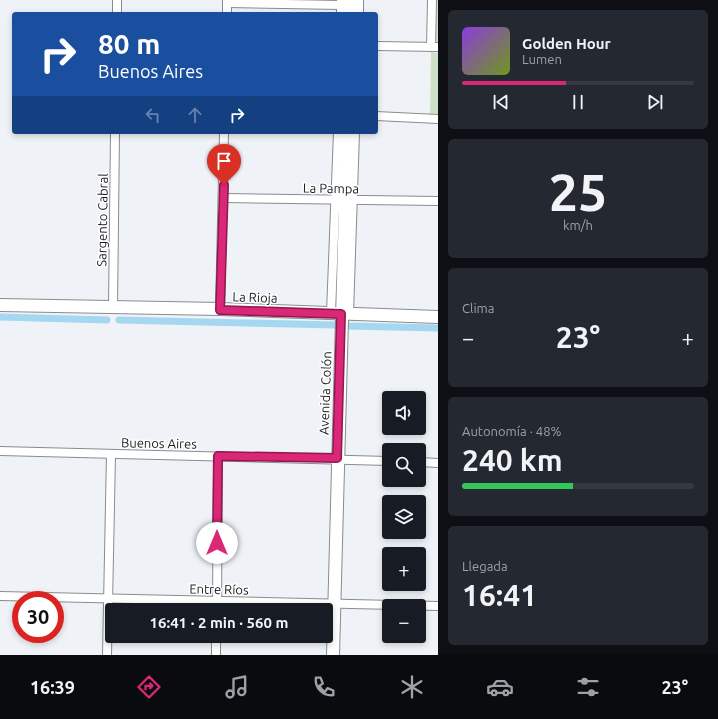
<!DOCTYPE html>
<html lang="es">
<meta charset="utf-8">
<style>
body{margin:0;font-family:Ubuntu,sans-serif;background:#242831;color:#f1f3f6;height:100vh;display:flex;flex-direction:column;font-size:15px;white-space:nowrap}
*{box-sizing:border-box;margin:0}
p{font-size:13px;color:#9ea1a6}
.icon{flex:none;width:22px;height:22px;fill:none;stroke:currentColor;stroke-width:2;stroke-linecap:round;stroke-linejoin:round}
.map{position:relative;flex:1;overflow:hidden}
.details{display:flex;flex-direction:column;gap:10px;padding:10px;background:#0d0f14;width:280px}
.details>*{flex:none}
.hud{position:absolute;left:12px;top:12px;width:366px;height:122px;border-radius:4px;box-shadow:0 2px 6px #0003;background:#1a4fa0;color:#fff;overflow:hidden}
.fabs{position:absolute;left:382px;top:391px;display:grid;gap:8px}
.fabs a{display:grid;place-items:center;width:44px;height:44px;border-radius:4px;background:#171b24;box-shadow:0 2px 6px #0003;font-size:20px}
.speed{position:absolute;left:12px;top:591px;display:flex;gap:8px;font-size:20px;font-weight:700;text-align:center}
.speed>*{display:grid;place-content:center;width:52px;height:52px;border-radius:50%;background:#171b24;box-shadow:0 2px 6px #0003;line-height:1}
.speed .limit{border:6px solid #d22;background:#fff;color:#111}
.pin{position:absolute;display:grid;place-items:center;width:34px;height:34px;color:#fff;margin:-41px -17px;border-radius:50% 50% 50% 0;rotate:-45deg;box-shadow:0 0 4px #0007}
.pin .icon{rotate:45deg}
.me{position:absolute;width:44px;margin:-22px;rotate:0deg;stroke-linejoin:round;filter:drop-shadow(0 0 3px #0008)}
.turn{display:flex;align-items:center;gap:14px;height:84px;padding:0 20px;font-size:18px}
.turn .icon{width:52px;height:52px;stroke-width:2.5}
.turn b{display:block;font-size:28px;line-height:34px}
.lanes{display:flex;align-items:center;height:38px;padding:0 20px;background:#0003;justify-content:center;gap:20px;direction:ltr}
.lanes .off{opacity:.35}
.big{font-size:30px;font-weight:600;line-height:1.1}
.details .card{flex:1;display:flex;flex-direction:column;justify-content:center;gap:6px;min-width:0;padding:0 14px;border-radius:6px;background:#242831}
.details .dial{align-items:center;gap:0}
.dial b{font-size:52px;line-height:1}
.song{display:flex;align-items:center;gap:12px}
.cover{width:48px;height:48px;border-radius:6px;background:linear-gradient(135deg,hsl(270 70% 55%),hsl(80 70% 35%))}
.played{height:4px;border-radius:2px;background:linear-gradient(90deg,#db2777 45%,#363941 45%)}
.keys{display:flex;justify-content:space-around;direction:ltr}
.heat{display:flex;justify-content:space-between;align-items:center;font-size:22px;direction:ltr}
.charge{height:6px;border-radius:3px;background:linear-gradient(90deg,#34c759 48%,#363941 0)}
.trip{position:absolute;left:105px;top:603px;width:228px;height:40px;border-radius:4px;background:#171b24;box-shadow:0 2px 6px #0003;font-weight:600;line-height:40px;text-align:center}
.menu{display:flex;height:64px;justify-content:space-around;align-items:center;background:#090b0e;color:#9ea1a6}
.menu .icon{width:28px;height:28px}
.menu .current{color:#db2777}
.menu b{font-size:18px;color:#f1f3f6}
main{display:flex;flex:1;min-height:0}
.map>svg:first-child{display:block}
.green{fill:#cee1c8}
.lines{fill:none;stroke-linecap:round;stroke-linejoin:round}
.canal{stroke:#a5d8f0;stroke-width:7}
.street-casing{stroke:#888c90;stroke-width:10}
.secondary-casing{stroke:#888c90;stroke-width:14}
.street{stroke:#fff;stroke-width:8}
.secondary{stroke:#fff;stroke-width:12}
.route-casing{stroke:#8e194d;stroke-width:10}
.route{stroke:#db2777;stroke-width:7}
.labels{text-anchor:middle;stroke-width:3;stroke-linejoin:round;paint-order:stroke}
.street-label{font-size:13px;fill:#1a1b1d;stroke:#fff}
</style>
<main>
<div class="map">
<svg width="438" height="655" viewBox="0 0 438 655">
<rect width="100%" height="100%" fill="#eff3f8"/>
<!-- green -->
<g class="green">
<path d="M436,0h2v42l-4,-1z"/>
<path d="M431,52l7,1v61h-8z"/>
</g>
<g class="lines">
<!-- canal -->
<g class="canal">
<path d="M0,317l107,3"/>
<path d="M119,320l216,5"/>
<path d="M347,326l91,2"/>
</g>
<defs>
<g id="street">
<path d="M227,3l114,2"/>
<path d="M117,14v-14"/>
<path d="M227,14v-14"/>
<path d="M341,14v-13"/>
<path d="M359,14v-14"/>
<path d="M376,46l62,1"/>
<path d="M431,47l1,-47"/>
<path d="M376,116l62,3"/>
<path d="M224,198l214,3"/>
<path d="M113,308l2,-176"/>
<path d="M220,309l4,-177"/>
<path d="M331,313l7,-181"/>
<path d="M349,314l6,-182"/>
<path d="M0,451l389,10"/>
<path d="M419,462l19,1"/>
<path d="M0,596l438,10"/>
<path d="M217,610l1,-154"/>
<path d="M107,655l4,-201"/>
<path d="M216,655v-19"/>
</g>
<g id="secondary">
<path d="M350,14v-14"/>
<path d="M0,305l220,4 218,8"/>
<path d="M333,655l14,-523"/>
</g>
</defs>
<!-- street casing -->
<use href="#street" class="street-casing"/>
<!-- secondary casing -->
<use href="#secondary" class="secondary-casing"/>
<!-- street -->
<use href="#street" class="street"/>
<!-- secondary -->
<use href="#secondary" class="secondary"/>
</g>
<g class="lines">
<defs>
<path id="route" d="M217,543l1,-87 119,2 4,-144 -121,-4 4,-125"/>
</defs>
<!-- route casing -->
<use href="#route" class="route-casing"/>
<!-- route -->
<use href="#route" class="route"/>
</g>
<g class="labels">
<!-- street labels -->
<g class="street-label">
<text transform="translate(331 188) rotate(1)" y="5">La Pampa</text>
<text transform="translate(102 220) rotate(-89)" y="5">Sargento Cabral</text>
<text transform="translate(255 297) rotate(2)" y="5">La Rioja</text>
<text transform="translate(325 393) rotate(-88)" y="5">Avenida Colón</text>
<text transform="translate(159 443) rotate(1)" y="5">Buenos Aires</text>
<text transform="translate(219 589) rotate(1)" y="5">Entre Ríos</text>
</g>
</g>
</svg>
<div class="fabs">
<a><svg class="icon" aria-label="sound" viewBox="0 0 24 24"><path d="M4 9h4l5-4v14l-5-4H4zM17 9q2 3 0 6"/></svg></a>
<a><svg class="icon" aria-label="search" viewBox="0 0 24 24"><circle cx="10" cy="10" r="6"/><path d="M15 15l6 6"/></svg></a>
<a><svg class="icon" aria-label="layers" viewBox="0 0 24 24"><path d="M12 4l9 5-9 5-9-5zM3 14l9 5 9-5"/></svg></a>
<a>+</a>
<a>−</a>
</div>
<div class="speed"><div class="limit">30</div></div>
<div class="pin" style="left:224px;top:185px;background:#d93025"><svg class="icon" aria-label="arrive" viewBox="0 0 24 24"><path d="M6 21V4h12l-3 4 3 4H6"/></svg></div>
<svg class="me" style="left:217px;top:543px" viewBox="-20 -20 40 40"><circle r="19" fill="#fff"/><path d="M0-13L10 11 0 6-10 11z" fill="#db2777"/></svg>
<div class="trip">16:41 · 2 min · 560 m</div>
<div class="hud">
<div class="turn"><svg class="icon" aria-label="right" viewBox="0 0 24 24"><path d="M7 20v-9h11M14 6l5 5-5 5"/></svg><div><b>80 m</b>Buenos Aires</div></div>
<div class="lanes"><svg class="icon off" aria-label="left" viewBox="0 0 24 24"><path d="M17 20v-9H6M10 6l-5 5 5 5"/></svg><svg class="icon off" aria-label="ahead" viewBox="0 0 24 24"><path d="M12 20V5M6 11l6-6 6 6"/></svg><svg class="icon" aria-label="right" viewBox="0 0 24 24"><path d="M7 20v-9h11M14 6l5 5-5 5"/></svg></div>
</div>
</div>
<section class="details">
<div class="card">
<div class="song"><i class="cover"></i><div><b>Golden Hour</b><p>Lumen</p></div></div>
<div class="played"></div>
<div class="keys"><svg class="icon" aria-label="previous" viewBox="0 0 24 24"><path d="M18 5L8 12l10 7zM5 5v14"/></svg><svg class="icon" aria-label="pause" viewBox="0 0 24 24"><path d="M8 5v14M16 5v14"/></svg><svg class="icon" aria-label="next" viewBox="0 0 24 24"><path d="M6 5l10 7-10 7zM19 5v14"/></svg></div>
</div>
<div class="card dial"><b>25</b><p>km/h</p></div>
<div class="card"><p>Clima</p>
<div class="heat"><a>−</a><b class="big">23°</b><a>+</a></div>
</div>
<div class="card"><p>Autonomía · 48%</p><b class="big">240 km</b><div class="charge"></div></div>
<div class="card"><p>Llegada</p><b class="big">16:41</b></div>
</section>
</main>
<nav class="menu">
<b>16:39</b>
<svg class="icon current" aria-label="directions" viewBox="0 0 24 24"><path d="M12 3l9 9-9 9-9-9zM9 14v-3h6M13 9l2 2-2 2"/></svg>
<svg class="icon" aria-label="music" viewBox="0 0 24 24"><path d="M9 18V5l10-2v13"/><circle cx="6" cy="18" r="3"/><circle cx="16" cy="16" r="3"/></svg>
<svg class="icon" aria-label="phone" viewBox="0 0 24 24"><path d="M5 4h4l2 5-3 2q2 4 5 5l2-3 5 2v4C11 20 4 13 5 4z"/></svg>
<svg class="icon" aria-label="climate" viewBox="0 0 24 24"><path d="M12 3v18M4 7l16 10M4 17L20 7"/></svg>
<svg class="icon" aria-label="car" viewBox="0 0 24 24"><path d="M5 17H2v-5l4-1 3-4h7l3 4 3 1v5h-3M9 17h6M6 11h13"/><circle cx="7" cy="17" r="2"/><circle cx="17" cy="17" r="2"/></svg>
<svg class="icon" aria-label="filters" viewBox="0 0 24 24"><path d="M4 7h16M4 17h16"/><circle cx="9" cy="7" r="2"/><circle cx="15" cy="17" r="2"/></svg>
<b>23°</b>
</nav>
